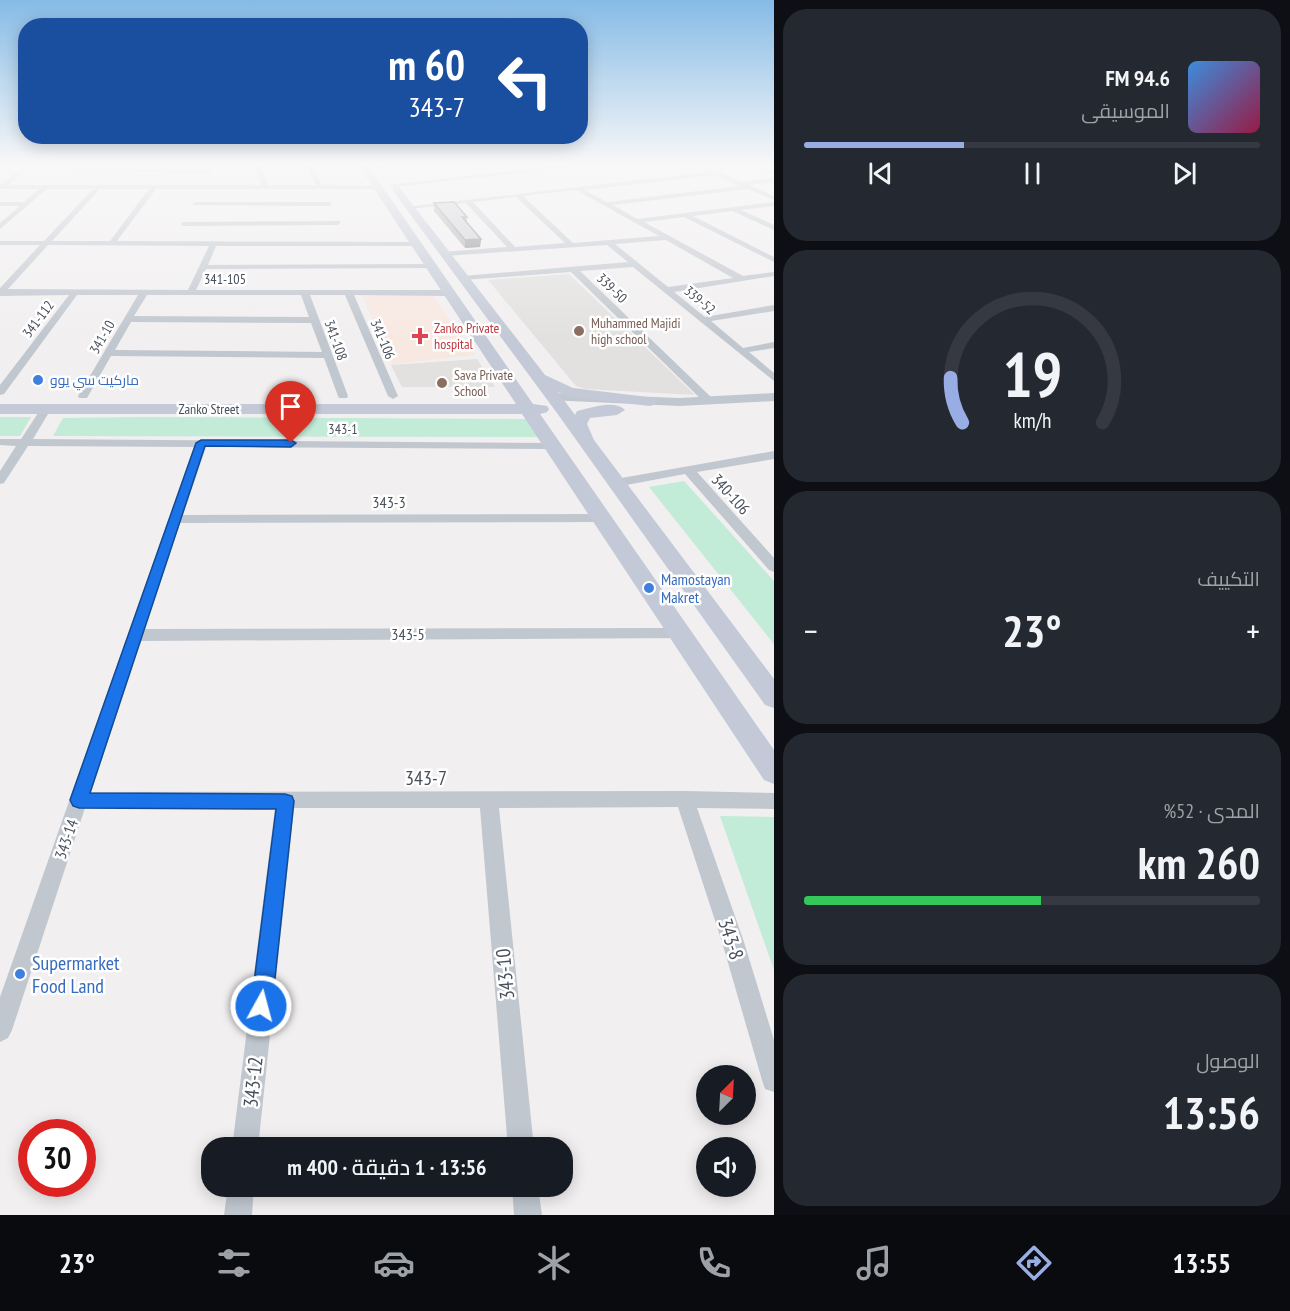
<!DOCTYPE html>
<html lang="ar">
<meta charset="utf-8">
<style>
body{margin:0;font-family:"PT Sans Narrow",Cairo,sans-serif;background:#242831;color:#f1f3f6;direction:rtl;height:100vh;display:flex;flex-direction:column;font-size:22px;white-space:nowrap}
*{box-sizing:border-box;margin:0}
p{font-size:20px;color:#9ea1a6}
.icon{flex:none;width:33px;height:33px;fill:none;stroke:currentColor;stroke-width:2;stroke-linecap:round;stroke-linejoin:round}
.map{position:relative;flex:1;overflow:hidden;direction:ltr}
.details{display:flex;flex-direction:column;gap:9px;padding:9px;background:#0d0f14;width:516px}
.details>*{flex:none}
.banner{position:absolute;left:18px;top:18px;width:570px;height:126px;border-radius:24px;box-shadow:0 3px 15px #0003;direction:rtl;background:#1a4fa0;color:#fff;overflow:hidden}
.needle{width:39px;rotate:24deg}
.controls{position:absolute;left:696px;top:1065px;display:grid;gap:12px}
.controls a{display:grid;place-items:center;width:60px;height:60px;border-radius:50%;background:#171b24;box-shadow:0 3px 15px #0003;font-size:30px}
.speed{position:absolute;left:18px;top:1119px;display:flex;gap:12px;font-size:30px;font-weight:700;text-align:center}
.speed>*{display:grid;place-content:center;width:78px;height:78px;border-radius:50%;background:#171b24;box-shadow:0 3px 15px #0003;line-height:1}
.speed .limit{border:9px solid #d22;background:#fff;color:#111}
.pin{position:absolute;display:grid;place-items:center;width:51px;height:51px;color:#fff;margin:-62px -26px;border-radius:50% 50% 50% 0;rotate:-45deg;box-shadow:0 0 6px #0007}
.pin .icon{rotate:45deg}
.me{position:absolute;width:66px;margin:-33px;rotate:7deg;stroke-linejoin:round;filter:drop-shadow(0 0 4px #0008)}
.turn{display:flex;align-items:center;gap:21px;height:126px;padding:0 24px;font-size:27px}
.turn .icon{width:78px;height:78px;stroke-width:2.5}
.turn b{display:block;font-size:42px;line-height:51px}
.big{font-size:45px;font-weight:600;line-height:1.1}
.details .widget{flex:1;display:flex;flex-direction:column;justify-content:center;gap:9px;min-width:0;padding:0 21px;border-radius:24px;background:#242831}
.details .dial{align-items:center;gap:0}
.dial svg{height:156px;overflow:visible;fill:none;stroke:#363941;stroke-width:7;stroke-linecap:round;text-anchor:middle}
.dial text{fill:#f1f3f6;stroke:none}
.song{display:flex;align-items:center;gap:18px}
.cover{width:72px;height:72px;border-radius:9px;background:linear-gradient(135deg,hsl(210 70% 55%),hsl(340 70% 35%))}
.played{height:6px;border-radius:3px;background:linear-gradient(90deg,#98ade4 35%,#363941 35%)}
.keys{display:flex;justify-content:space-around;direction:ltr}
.heat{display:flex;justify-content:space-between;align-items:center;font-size:33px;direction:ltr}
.charge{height:9px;border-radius:4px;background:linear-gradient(90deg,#34c759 52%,#363941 0)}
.trip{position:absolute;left:201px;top:1137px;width:372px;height:60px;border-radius:24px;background:#171b24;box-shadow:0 3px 15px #0003;font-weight:600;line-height:60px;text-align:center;direction:rtl}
.dock{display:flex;height:96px;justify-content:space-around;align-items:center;background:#090b0e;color:#9ea1a6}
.dock .icon{width:42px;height:42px}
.dock .on{color:#98ade4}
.dock b{font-size:27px;color:#f1f3f6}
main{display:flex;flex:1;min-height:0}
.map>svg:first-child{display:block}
.education{fill:#e2e1e0}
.medical{fill:#f8e8e2}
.green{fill:#c2ebd8}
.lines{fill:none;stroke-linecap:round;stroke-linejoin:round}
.minor{fill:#c1c7cf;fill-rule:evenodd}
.tertiary{fill:#c1c7cf;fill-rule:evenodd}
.secondary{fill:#c3c9d6;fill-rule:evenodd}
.wall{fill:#afb0b5}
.shaded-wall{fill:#8f9094}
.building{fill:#cccdd3;stroke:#8f9094;stroke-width:1.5}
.route{fill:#1a73e8;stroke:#114b97;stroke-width:1.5}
.education-dot{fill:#8d6e63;stroke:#fff;stroke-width:2}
.health-dot{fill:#e0444e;stroke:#fff;stroke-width:2}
.shop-dot{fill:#3f7fe0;stroke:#fff;stroke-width:2}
.labels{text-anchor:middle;stroke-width:5;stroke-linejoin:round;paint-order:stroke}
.far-street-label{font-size:14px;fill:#494f5a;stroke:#fff}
.far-education-label{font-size:14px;fill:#785e54;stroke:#fff;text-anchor:start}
.far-health-label{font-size:14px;fill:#be3a42;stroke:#fff;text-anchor:start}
.far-shop-label{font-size:14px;fill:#366cbe;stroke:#fff;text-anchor:start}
.street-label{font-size:16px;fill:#494f5a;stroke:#fff}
.shop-label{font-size:16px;fill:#366cbe;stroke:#fff;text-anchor:start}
.near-street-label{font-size:20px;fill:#494f5a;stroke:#fff}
.near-shop-label{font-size:20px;fill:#366cbe;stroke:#fff;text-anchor:start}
</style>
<main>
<section class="details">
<div class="widget">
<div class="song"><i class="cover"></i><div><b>94.6 FM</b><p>الموسيقى</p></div></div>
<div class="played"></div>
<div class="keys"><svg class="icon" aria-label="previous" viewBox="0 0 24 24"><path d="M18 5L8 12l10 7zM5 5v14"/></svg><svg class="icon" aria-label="pause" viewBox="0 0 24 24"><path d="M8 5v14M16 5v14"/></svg><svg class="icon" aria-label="next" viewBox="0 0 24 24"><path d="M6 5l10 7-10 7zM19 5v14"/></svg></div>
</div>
<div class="widget dial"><svg viewBox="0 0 100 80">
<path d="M14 69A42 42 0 1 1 86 69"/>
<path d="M14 69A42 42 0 0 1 8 46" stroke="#98ade4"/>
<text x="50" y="56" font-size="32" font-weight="700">19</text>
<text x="50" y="72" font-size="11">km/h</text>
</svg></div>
<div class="widget"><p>التكييف</p>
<div class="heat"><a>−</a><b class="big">23°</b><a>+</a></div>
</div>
<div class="widget"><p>المدى · 52%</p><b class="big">260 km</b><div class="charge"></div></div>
<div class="widget"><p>الوصول</p><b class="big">13:56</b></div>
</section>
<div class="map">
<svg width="774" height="1215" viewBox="0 0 774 1215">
<rect width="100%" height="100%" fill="#f1efef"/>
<!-- education -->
<g class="education">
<path d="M569,274l126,121 -109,-6 -10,-3 -88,-106z"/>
<path d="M477,359l18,28h-93l-11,-22z"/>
</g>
<!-- medical -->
<path class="medical" d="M362,294h70l43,61 -83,9z"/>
<!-- green -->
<g class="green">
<path d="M0,417h31l-11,19h-20z"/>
<path d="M140,417l391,2 9,18 -487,-1 10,-18z"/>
<path d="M684,481l90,100v63l-125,-157z"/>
<path d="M720,816l54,1v153z"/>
</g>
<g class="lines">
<!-- minor -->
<g class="minor">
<path d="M24,166h7l-23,19h253l-6,-19h6l7,19h48l-9,-19h6l9,19 57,1 -2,3h-221l-39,52 299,1h3v4h-203l-8,19 223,-1 4,2 -4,2 -225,1 -10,21h253l4,3 -4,3 -95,-1 44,101 -5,3 -5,-3 -43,-101h-35l38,101 -1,2h-8l-1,-2 -14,-38 -213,-2 -24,42h-8l-1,-2 60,-101h-61l-73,99 -4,1v-10l69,-90 -69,1v-8l40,-43h-40v-4h44l49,-52h-46l-47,40v-6l20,-17h-20v-4h24l15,-13h-39v-4zM100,189h49l-39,52h-58zM48,245l161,1 -21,44 -180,-1zM147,295h154l8,22 -175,-1zM131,322l180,1 11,29 -207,-2z"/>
<path d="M377,166h6v1l-3,2z"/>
<path d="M556,166h25l-188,21 -3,-2z"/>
<path d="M753,166h10l11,5v4z"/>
<path d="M71,168l138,1 3,2 -3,2 -140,-2z"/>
<path d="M708,168l34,14 32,-4v4l-25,3 25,11v4l-26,-11 -135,16 24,14 137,-17v4l-33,4 33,15v5l-42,-19 -39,5 81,41v5l-90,-45 -40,5 99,54 31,-4v4l-100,16 31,25 69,-12v6l-63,10 32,27 31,-6v6l-25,4 25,21v8l-141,-114 -53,4 134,129v4h-8l-135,-132 -108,8 -4,-2 4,-2 165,-14 -21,-17 -162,11 -4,-2 1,-2 65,-5 -41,-44 -57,6 -3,-2 302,-35 -3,-2zM715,175l25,11 -133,16 -23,-12zM576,190l83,46 -86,7 -50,-47zM516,197l49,46 -50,4 -42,-45zM666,240l67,38 -65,9 -53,-43z"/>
<path d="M194,202h135l3,2 -3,2 -137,-1z"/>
<path d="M341,221l-3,4 -154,1 -4,-2 4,-2z"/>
<path d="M46,406l5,3 -18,30 524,4v4l-4,2 -347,-2 -23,68 420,-1 7,4 -7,4 -423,1 -35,106 536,-1 5,2 3,4 -3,4 -545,3 -50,151 594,-1 89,2v16l-77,-1 47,134 30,98v52l-9,-3 -3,-9 -40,-138 -44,-135 -179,1 35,340h-26l-28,-340h-186l-36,340h-26l43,-340h-190l-73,222 -4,8 -8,4v-45l194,-550 -166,-1 -24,37 -4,1v-13l16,-25 -16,-1v-6h21l21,-32z"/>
<path d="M774,451v8l-77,13 77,86v14l-5,-2 -84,-96 -69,13 -6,-4 6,-4z"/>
<path d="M228,1186h26l-2,29h-28z"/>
<path d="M512,1186h26l4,29h-28z"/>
</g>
<!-- tertiary -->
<path class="tertiary" d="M553,393l126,5 95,-5v8l-95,5 -131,-6 -2,-3z"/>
<!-- secondary -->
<g class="secondary">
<path d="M359,166h9l165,238 14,2 2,3 -2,3 -7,2 234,336v34l-10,-4 -242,-366h-522v-10h516z"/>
<path d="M393,187h6l146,188 28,13 83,10 2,3 -2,3 -6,2 -80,-9 -12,-5 17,23 2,-4c13,-3 38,-12 48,-1l-8,5 -27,3 -3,6 7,16 180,239v29l-9,-3 -208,-292 -164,-222z"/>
</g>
</g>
<!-- wall -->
<path class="wall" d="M434,203l33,14v6l14,16 -1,8 -15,1 -31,-37z"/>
<!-- shaded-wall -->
<path class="shaded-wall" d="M481,239l-1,8 -15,1v-8z"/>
<!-- building -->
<path class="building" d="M454,202l13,15h-5l19,22 -16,1 -31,-37z"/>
<!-- sky -->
<linearGradient id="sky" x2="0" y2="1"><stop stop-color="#86bbe6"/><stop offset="0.49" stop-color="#f9f8f8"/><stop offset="1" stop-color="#f9f8f8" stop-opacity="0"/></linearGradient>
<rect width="774" height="337" fill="url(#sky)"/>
<!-- route -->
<path class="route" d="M201,440h90l5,3 -5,4 -86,-1 -115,347 195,1 7,2 2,5 -22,205 -3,8 -8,3 -7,-3 -3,-8 25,-197 -197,-1 -6,-2 -3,-6 126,-357z"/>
<!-- markers -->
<g class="education-dot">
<circle cx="579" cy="331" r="6"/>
<circle cx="442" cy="383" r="6"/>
</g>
<path class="health-dot" d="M417 327h6v6h6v6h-6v6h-6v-6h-6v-6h6z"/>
<g class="shop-dot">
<circle cx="38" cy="380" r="6"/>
<circle cx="649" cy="588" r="6"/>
<circle cx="20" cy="974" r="6"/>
</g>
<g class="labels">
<!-- far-street labels -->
<g class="far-street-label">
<text x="225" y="284">341-105</text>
<text transform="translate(612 288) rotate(44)" y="5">339-50</text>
<text transform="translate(700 300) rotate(40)" y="5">339-52</text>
<text transform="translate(38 319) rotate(-53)" y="5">341-112</text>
<text transform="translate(102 337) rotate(-60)" y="5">341-10</text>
<text transform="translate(383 339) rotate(67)" y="5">341-106</text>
<text transform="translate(336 340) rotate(70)" y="5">341-108</text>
<text x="209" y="414">Zanko Street</text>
<text x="343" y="434">343-1</text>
</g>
<!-- far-education labels -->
<g class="far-education-label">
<text x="591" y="328">Muhammed Majidi<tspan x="591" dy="16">high school</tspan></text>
<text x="454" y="380">Sava Private<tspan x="454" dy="16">School</tspan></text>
</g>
<!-- far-health labels -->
<g class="far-health-label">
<text x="434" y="333">Zanko Private<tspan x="434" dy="16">hospital</tspan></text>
</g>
<!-- far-shop labels -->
<g class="far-shop-label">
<text x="50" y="385">ماركيت سي يوو</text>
</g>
<!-- street labels -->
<g class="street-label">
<text transform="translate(731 494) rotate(48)" y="6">340-106</text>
<text x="389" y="508">343-3</text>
<text x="408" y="640">343-5</text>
<text transform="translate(66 839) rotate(-71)" y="6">343-14</text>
</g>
<!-- shop labels -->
<g class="shop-label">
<text x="661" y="585">Mamostayan<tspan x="661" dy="18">Makret</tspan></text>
</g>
<!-- near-street labels -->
<g class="near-street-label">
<text x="426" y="785">343-7</text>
<text transform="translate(731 939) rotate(72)" y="7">343-8</text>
<text transform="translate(505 974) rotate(-95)" y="7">343-10</text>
<text transform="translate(253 1082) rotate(-84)" y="7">343-12</text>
</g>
<!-- near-shop labels -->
<g class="near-shop-label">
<text x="32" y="970">Supermarket<tspan x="32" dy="23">Food Land</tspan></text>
</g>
</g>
</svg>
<div class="controls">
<a><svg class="needle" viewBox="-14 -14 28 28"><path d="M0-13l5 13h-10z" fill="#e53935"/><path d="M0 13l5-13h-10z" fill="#9ea1a6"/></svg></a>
<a><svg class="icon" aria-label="sound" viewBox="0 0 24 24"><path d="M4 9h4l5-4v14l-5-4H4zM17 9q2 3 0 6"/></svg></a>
</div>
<div class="speed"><div class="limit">30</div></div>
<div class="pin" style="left:291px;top:443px;background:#d93025"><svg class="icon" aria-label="arrive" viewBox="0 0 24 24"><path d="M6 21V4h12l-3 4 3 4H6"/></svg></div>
<svg class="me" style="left:261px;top:1006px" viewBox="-20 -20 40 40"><circle r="17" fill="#1a73e8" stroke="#fff" stroke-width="3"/><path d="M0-11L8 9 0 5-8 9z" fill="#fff"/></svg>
<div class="trip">13:56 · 1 دقيقة · 400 m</div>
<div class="banner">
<div class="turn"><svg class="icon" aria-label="left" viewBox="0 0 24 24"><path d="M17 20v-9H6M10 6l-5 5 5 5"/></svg><div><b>60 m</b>343-7</div></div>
</div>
</div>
</main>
<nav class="dock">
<b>13:55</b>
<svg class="icon on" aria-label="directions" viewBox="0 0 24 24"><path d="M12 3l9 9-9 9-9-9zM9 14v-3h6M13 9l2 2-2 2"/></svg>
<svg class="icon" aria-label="music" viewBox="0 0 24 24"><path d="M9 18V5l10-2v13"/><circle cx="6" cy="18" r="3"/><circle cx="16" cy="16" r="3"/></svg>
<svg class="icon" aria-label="phone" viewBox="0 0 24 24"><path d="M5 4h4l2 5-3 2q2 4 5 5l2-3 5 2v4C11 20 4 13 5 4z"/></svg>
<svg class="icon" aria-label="climate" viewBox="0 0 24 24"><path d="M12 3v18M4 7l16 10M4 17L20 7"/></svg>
<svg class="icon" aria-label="car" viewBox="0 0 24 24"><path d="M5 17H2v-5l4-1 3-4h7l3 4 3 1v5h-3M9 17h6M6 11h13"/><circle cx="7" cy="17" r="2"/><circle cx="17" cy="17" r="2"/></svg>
<svg class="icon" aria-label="filters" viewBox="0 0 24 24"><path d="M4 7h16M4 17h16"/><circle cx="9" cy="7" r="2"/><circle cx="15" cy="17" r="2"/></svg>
<b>23°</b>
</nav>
